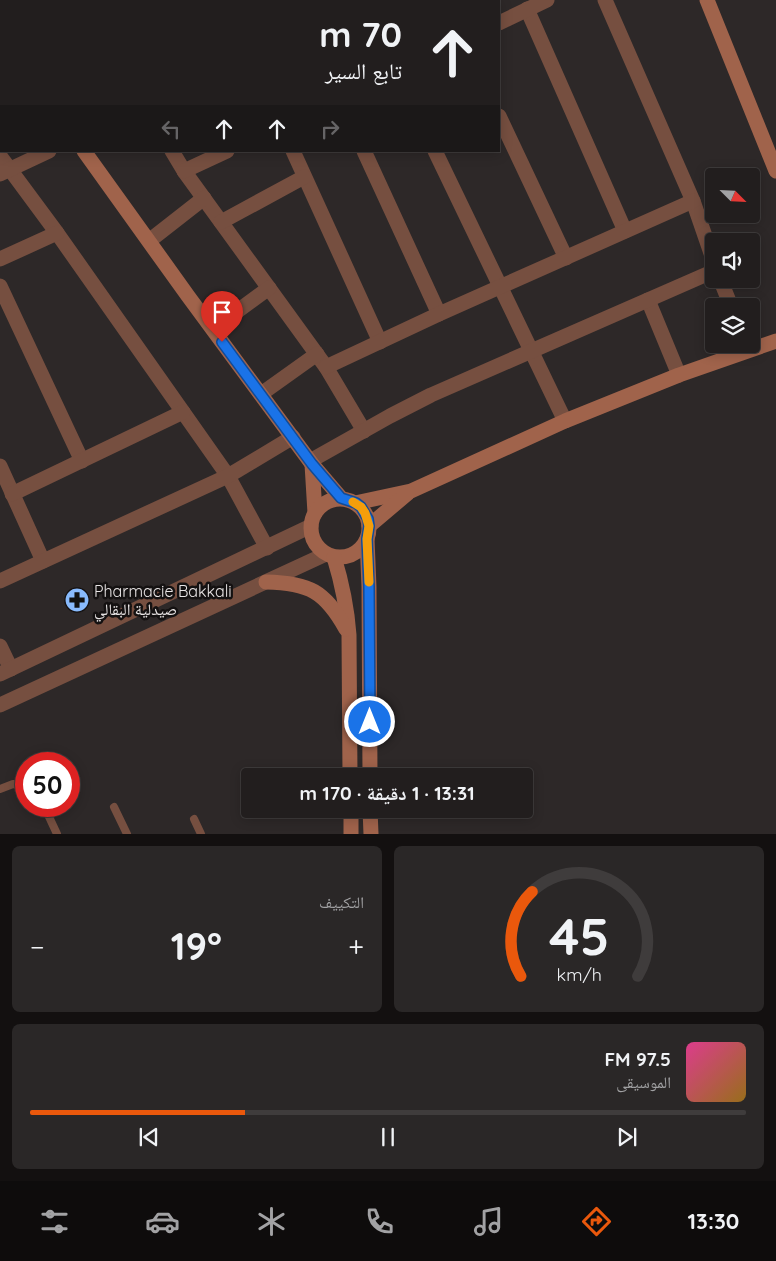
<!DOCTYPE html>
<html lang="ar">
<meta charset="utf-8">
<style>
body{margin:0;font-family:Quicksand,"Noto Naskh Arabic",sans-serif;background:#2a2727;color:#f1f3f6;direction:rtl;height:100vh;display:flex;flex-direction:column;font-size:19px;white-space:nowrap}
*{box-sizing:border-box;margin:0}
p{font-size:16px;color:#a2a2a4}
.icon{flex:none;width:28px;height:28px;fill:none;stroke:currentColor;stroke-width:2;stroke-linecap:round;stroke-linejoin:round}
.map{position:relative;height:834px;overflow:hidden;direction:ltr}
.drawer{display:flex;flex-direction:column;gap:12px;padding:12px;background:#131010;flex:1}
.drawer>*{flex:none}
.guide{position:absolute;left:0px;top:0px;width:500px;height:152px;box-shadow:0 2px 12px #0003,0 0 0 1px #3f3c3c;direction:rtl;background:#221e1e;color:#f1f3f6;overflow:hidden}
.needle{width:32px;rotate:114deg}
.controls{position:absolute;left:705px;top:168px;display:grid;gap:10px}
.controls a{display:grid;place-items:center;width:55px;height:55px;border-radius:5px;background:#221e1e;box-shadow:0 2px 12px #0003,0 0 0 1px #3f3c3c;font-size:25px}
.speed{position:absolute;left:15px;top:752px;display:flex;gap:10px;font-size:25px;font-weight:700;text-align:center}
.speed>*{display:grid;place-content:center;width:65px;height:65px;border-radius:50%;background:#221e1e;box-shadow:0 2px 12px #0003,0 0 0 1px #3f3c3c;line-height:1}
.speed .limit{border:8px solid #d22;background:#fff;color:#111}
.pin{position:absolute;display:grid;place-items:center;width:42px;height:42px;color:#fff;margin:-51px -21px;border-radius:50% 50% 50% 0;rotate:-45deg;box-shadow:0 0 5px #0007}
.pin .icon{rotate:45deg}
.me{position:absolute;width:55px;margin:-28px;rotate:0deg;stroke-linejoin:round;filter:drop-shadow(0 0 4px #0008)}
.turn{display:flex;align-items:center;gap:18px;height:105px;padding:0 15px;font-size:22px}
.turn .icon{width:65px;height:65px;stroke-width:2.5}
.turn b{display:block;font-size:35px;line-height:42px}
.lanes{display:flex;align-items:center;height:48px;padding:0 15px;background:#0003;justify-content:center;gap:25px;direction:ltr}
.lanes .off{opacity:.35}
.big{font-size:38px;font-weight:700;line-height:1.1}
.drawer .tile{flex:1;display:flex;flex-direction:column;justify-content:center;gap:8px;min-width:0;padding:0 18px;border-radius:8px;background:#2a2727}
.drawer .dial{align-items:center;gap:0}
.dial svg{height:130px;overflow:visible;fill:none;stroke:#3f3c3c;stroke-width:7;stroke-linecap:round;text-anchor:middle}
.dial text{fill:#f1f3f6;stroke:none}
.song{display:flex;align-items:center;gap:15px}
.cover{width:60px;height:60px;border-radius:8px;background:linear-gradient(135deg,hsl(330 70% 55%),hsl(40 70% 35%))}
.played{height:5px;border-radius:2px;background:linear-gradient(90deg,#ea580c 30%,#3f3c3c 30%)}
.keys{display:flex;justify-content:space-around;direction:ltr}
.heat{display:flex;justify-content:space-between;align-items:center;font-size:28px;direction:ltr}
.drawer .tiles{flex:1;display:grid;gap:12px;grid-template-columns:1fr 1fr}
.tile:last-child{grid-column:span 2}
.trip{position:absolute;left:241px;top:768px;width:292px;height:50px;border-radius:5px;background:#221e1e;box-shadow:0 2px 12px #0003,0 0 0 1px #3f3c3c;font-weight:700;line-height:50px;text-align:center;direction:rtl}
.dock{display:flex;height:80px;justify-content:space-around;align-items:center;background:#0e0c0c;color:#a2a2a4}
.dock .icon{width:35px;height:35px}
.dock .selected{color:#ea580c}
.dock b{font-size:22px;color:#f1f3f6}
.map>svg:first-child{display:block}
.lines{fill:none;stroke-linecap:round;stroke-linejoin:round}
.service{stroke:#764f40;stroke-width:8}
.minor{stroke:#764f40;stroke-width:15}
.tertiary{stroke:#764f40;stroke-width:15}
.secondary{stroke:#a0634b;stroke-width:15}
.route-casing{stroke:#114b97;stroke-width:12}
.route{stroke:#1a73e8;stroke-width:9}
.slow{stroke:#f59e0b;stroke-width:9}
.labels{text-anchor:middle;stroke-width:5;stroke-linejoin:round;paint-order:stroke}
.poi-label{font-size:16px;fill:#e9e5e5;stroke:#141111;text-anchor:start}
</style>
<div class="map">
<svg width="776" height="834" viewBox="0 0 776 834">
<rect width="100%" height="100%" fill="#2d2828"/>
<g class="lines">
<!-- service -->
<g class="service">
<path d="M0,789l13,-5 13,3"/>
<path d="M44,806l13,28"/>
<path d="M114,807l13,27"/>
<path d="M194,819l7,15"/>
</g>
<!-- minor -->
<g class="minor">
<path d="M63,0l1,1"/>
<path d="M146,0l1,1"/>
<path d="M295,0v1"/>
<path d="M605,0l88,201 21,61"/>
<path d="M216,1l2,-1"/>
<path d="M375,1l3,-1"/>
<path d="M527,9l98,222"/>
<path d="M499,23l48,-23"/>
<path d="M499,116l67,142"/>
<path d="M172,151l12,20 142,196 38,64"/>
<path d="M293,151l87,191"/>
<path d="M364,151l75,163"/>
<path d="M435,151l130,270"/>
<path d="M0,156l57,77 171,243 39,72"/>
<path d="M184,171l43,-20"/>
<path d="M0,174l49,-23"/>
<path d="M221,222l83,-45"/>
<path d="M149,241l55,-43"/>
<path d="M0,259l57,-26"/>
<path d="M720,279l11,27"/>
<path d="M0,286l82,175"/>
<path d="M648,300l31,75"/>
<path d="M213,329l56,-41"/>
<path d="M326,367l113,-53 254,-113"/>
<path d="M261,394l56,-40"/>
<path d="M310,461l80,-45 41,-21 283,-124"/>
<path d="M0,466l43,95"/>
<path d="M12,494l171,-82"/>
<path d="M0,581l228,-105 65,-39"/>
<path d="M0,646l11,23"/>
</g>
<!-- tertiary -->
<g class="tertiary">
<path d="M0,674l311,-148"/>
<path d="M0,705l326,-151"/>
</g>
<!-- secondary -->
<g class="secondary">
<path d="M707,0l69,171"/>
<path d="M0,42l1,2"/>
<path d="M84,151l104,145 124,168 29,34"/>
<path d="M312,464l3,49"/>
<circle cx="340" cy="528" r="29"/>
<path d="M355,503l56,-12 154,-70 114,-46 97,-34"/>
<path d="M369,526l39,-33"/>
<path d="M367,539l2,48 1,189"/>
<path d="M334,557c8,26 13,50 15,78l1,141"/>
<path d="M266,582c43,1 59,9 80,47"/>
<path d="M351,809v25"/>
<path d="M370,809l1,25"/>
</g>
</g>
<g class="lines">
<defs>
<path id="route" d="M222,342l90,122 29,34 15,5 5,4 7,12 1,7 -2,13 2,48 1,135"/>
</defs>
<!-- route casing -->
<use href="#route" class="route-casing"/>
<!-- route -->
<use href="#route" class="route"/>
<!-- slow -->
<path class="slow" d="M353,502l8,5 4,6 4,13 -2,13 2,43"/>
</g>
<!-- icons -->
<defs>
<symbol id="pharmacy-disc" viewBox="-11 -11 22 22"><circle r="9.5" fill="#88bafc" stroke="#141111"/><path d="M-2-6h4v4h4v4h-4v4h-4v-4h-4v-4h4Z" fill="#111"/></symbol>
</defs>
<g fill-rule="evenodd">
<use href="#pharmacy-disc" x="63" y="586" width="28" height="28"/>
</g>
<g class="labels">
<!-- poi labels -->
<g class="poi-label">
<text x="94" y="597">Pharmacie Bakkali<tspan x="94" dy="18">صيدلية البقالي</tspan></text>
</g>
</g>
</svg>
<div class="controls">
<a><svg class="needle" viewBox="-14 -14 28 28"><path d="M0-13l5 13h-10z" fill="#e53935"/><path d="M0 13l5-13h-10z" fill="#a2a2a4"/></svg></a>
<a><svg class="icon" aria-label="sound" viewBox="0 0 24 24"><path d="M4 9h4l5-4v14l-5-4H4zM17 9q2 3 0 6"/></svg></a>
<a><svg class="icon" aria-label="layers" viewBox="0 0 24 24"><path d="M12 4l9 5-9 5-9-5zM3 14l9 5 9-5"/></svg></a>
</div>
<div class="speed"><div class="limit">50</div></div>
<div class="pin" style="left:222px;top:342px;background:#d93025"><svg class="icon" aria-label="arrive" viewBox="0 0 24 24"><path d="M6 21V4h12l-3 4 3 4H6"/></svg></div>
<svg class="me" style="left:370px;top:722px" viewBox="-20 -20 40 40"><circle r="17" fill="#1a73e8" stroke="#fff" stroke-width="3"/><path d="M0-11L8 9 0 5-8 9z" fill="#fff"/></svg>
<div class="trip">13:31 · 1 دقيقة · 170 m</div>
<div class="guide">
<div class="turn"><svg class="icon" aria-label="ahead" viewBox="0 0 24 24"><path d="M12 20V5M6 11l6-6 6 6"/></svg><div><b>70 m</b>تابع السير</div></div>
<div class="lanes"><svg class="icon off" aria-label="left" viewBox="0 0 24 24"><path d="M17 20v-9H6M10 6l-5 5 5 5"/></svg><svg class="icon" aria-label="ahead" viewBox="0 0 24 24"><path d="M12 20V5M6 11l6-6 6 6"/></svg><svg class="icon" aria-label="ahead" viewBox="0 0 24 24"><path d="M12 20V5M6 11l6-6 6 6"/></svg><svg class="icon off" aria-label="right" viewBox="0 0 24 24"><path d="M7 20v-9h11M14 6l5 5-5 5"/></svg></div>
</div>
</div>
<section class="drawer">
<div class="tiles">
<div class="tile dial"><svg viewBox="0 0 100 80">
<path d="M14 69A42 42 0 1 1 86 69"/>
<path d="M14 69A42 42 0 0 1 21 17" stroke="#ea580c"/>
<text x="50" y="56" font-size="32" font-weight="700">45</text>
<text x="50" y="72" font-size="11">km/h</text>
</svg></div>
<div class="tile"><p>التكييف</p>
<div class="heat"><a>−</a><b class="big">19°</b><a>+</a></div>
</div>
<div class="tile">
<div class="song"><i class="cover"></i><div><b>97.5 FM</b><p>الموسيقى</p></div></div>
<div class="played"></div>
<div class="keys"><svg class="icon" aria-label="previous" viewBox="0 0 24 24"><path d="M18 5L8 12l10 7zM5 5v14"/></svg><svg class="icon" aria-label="pause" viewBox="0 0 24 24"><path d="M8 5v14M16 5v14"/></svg><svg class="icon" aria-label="next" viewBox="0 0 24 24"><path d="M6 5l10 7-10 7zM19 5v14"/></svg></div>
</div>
</div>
</section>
<nav class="dock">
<b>13:30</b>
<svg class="icon selected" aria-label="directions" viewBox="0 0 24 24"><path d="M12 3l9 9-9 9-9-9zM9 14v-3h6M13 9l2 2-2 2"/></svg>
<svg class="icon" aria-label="music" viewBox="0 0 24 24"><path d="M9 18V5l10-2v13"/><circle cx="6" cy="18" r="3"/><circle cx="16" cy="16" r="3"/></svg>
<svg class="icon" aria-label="phone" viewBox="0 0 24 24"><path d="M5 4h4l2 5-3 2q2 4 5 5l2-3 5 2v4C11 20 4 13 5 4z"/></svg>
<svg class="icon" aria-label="climate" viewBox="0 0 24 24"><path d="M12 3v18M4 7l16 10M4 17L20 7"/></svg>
<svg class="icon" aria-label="car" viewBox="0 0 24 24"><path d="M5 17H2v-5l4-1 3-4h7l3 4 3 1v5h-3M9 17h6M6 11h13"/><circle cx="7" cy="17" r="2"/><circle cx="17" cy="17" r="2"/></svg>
<svg class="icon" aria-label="filters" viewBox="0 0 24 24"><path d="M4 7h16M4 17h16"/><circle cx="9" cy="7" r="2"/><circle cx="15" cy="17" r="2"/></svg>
</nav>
